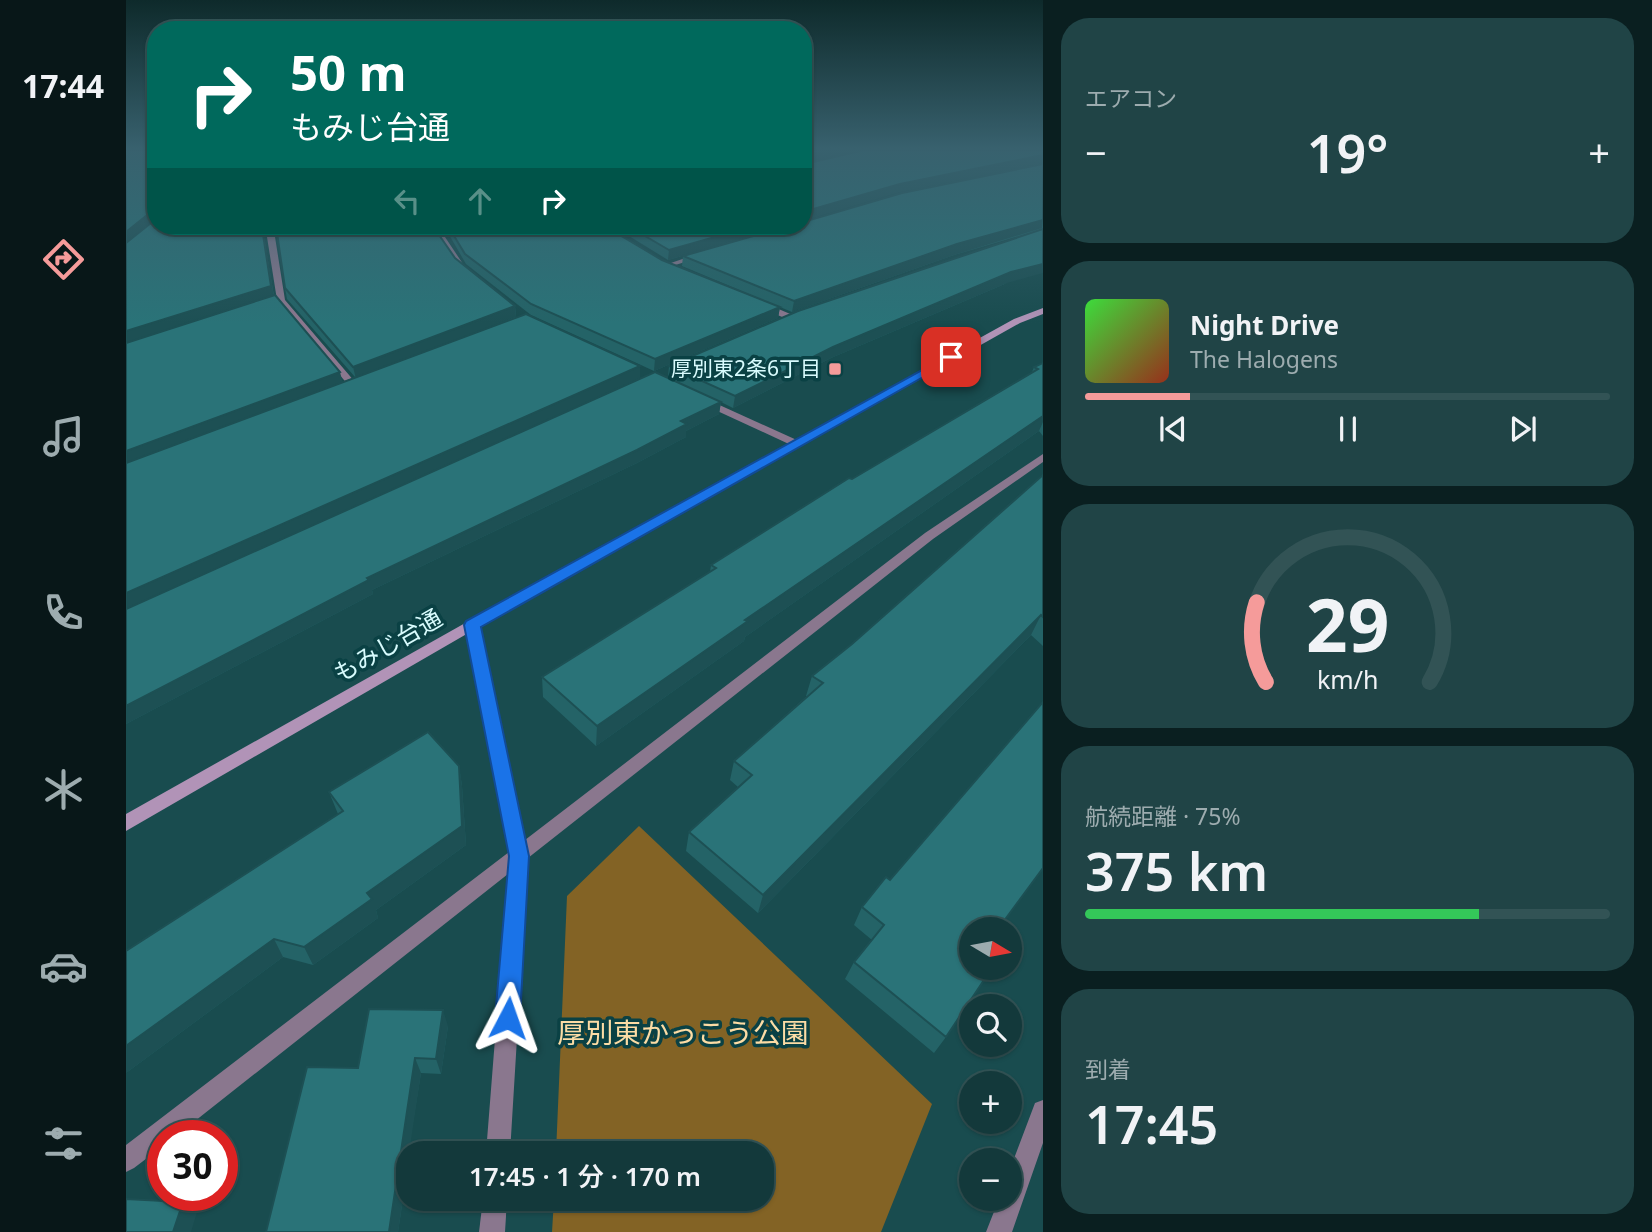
<!DOCTYPE html>
<html lang="ja">
<meta charset="utf-8">
<style>
body{margin:0;font-family:"Noto Sans","Noto Sans JP",sans-serif;background:#204446;color:#f1f3f6;height:100vh;display:flex;flex-direction:column;font-size:26px;white-space:nowrap}
*{box-sizing:border-box;margin:0}
p{font-size:23px;color:#9dacaf}
.icon{flex:none;width:38px;height:38px;fill:none;stroke:currentColor;stroke-width:2;stroke-linecap:round;stroke-linejoin:round}
.map{position:relative;flex:1;overflow:hidden}
.details{display:flex;flex-direction:column;gap:18px;padding:18px;background:#0a1f20;width:609px}
.details>*{flex:none}
.hud{position:absolute;left:21px;top:21px;width:665px;height:214px;border-radius:28px;box-shadow:0 2px 5px #0004,0 0 0 2px #325355;background:#00695c;color:#fff;overflow:hidden}
.needle{width:46px;rotate:100deg}
.tools{position:absolute;left:833px;top:917px;display:grid;gap:14px}
.tools a{display:grid;place-items:center;width:63px;height:63px;border-radius:50%;background:#13393b;box-shadow:0 2px 5px #0004,0 0 0 2px #325355;font-size:35px}
.speed{position:absolute;left:21px;top:1120px;display:flex;gap:14px;font-size:35px;font-weight:700;text-align:center}
.speed>*{display:grid;place-content:center;width:91px;height:91px;border-radius:50%;background:#13393b;box-shadow:0 2px 5px #0004,0 0 0 2px #325355;line-height:1}
.speed .limit{border:10px solid #d22;background:#fff;color:#111}
.pin{position:absolute;display:grid;place-items:center;width:60px;height:60px;color:#fff;margin:-30px;border-radius:14px;box-shadow:0 4px 10px #0006}
.me{position:absolute;width:77px;margin:-38px;rotate:4deg;stroke-linejoin:round;filter:drop-shadow(0 0 5px #0008)}
.turn{display:flex;align-items:center;gap:24px;height:147px;padding:0 28px;font-size:32px}
.turn .icon{width:91px;height:91px;stroke-width:2.5}
.turn b{display:block;font-size:49px;line-height:60px}
.lanes{display:flex;align-items:center;height:66px;padding:0 28px;background:#0003;justify-content:center;gap:35px;direction:ltr}
.lanes .off{opacity:.35}
.big{font-size:52px;font-weight:600;line-height:1.1}
.details .card{flex:1;display:flex;flex-direction:column;justify-content:center;gap:10px;min-width:0;padding:0 24px;border-radius:28px;background:#204446}
.details .dial{align-items:center;gap:0}
.dial svg{height:182px;overflow:visible;fill:none;stroke:#325355;stroke-width:7;stroke-linecap:round;text-anchor:middle}
.dial text{fill:#f1f3f6;stroke:none}
.song{display:flex;align-items:center;gap:21px}
.cover{width:84px;height:84px;border-radius:10px;background:linear-gradient(135deg,hsl(120 70% 55%),hsl(10 70% 35%))}
.played{height:7px;border-radius:4px;background:linear-gradient(90deg,#f59b9a 20%,#325355 20%)}
.keys{display:flex;justify-content:space-around;direction:ltr}
.heat{display:flex;justify-content:space-between;align-items:center;font-size:38px;direction:ltr}
.charge{height:10px;border-radius:5px;background:linear-gradient(90deg,#34c759 75%,#325355 0)}
.trip{position:absolute;left:270px;top:1141px;width:378px;height:70px;border-radius:28px;background:#13393b;box-shadow:0 2px 5px #0004,0 0 0 2px #325355;font-weight:600;line-height:70px;text-align:center}
main{display:flex;flex:1;min-height:0}
.tabs{display:flex;flex-direction:column;width:126px;justify-content:space-around;align-items:center;background:#081718;color:#9dacaf}
.tabs .icon{width:49px;height:49px}
.tabs .on{color:#f59b9a}
.tabs b{font-size:32px;color:#f1f3f6}
.map>svg:first-child{display:block}
.green{fill:#836325}
.lines{fill:none;stroke-linecap:round;stroke-linejoin:round}
.street{fill:#8a778e;fill-rule:evenodd}
.secondary{fill:#b193b7;fill-rule:evenodd}
.wall{fill:#246367}
.shaded-wall{fill:#1d5054}
.building{fill:#2a7378;stroke:#1d5054;stroke-width:2}
.route{fill:#1a73e8;stroke:#114b97;stroke-width:2}
.poi-dot{fill:#f59b9a;stroke:#0a4144;stroke-width:2.5}
.labels{text-anchor:middle;stroke-width:7;stroke-linejoin:round;paint-order:stroke}
.far-poi-label{font-size:21px;fill:#d8fbfd;stroke:#0a4144;text-anchor:end}
.street-label{font-size:24px;fill:#d8fbfd;stroke:#0a4144}
.near-park-label{font-size:28px;fill:#fcdca5;stroke:#0a4144}
</style>
<main>
<nav class="tabs">
<b>17:44</b>
<svg class="icon on" aria-label="directions" viewBox="0 0 24 24"><path d="M12 3l9 9-9 9-9-9zM9 14v-3h6M13 9l2 2-2 2"/></svg>
<svg class="icon" aria-label="music" viewBox="0 0 24 24"><path d="M9 18V5l10-2v13"/><circle cx="6" cy="18" r="3"/><circle cx="16" cy="16" r="3"/></svg>
<svg class="icon" aria-label="phone" viewBox="0 0 24 24"><path d="M5 4h4l2 5-3 2q2 4 5 5l2-3 5 2v4C11 20 4 13 5 4z"/></svg>
<svg class="icon" aria-label="climate" viewBox="0 0 24 24"><path d="M12 3v18M4 7l16 10M4 17L20 7"/></svg>
<svg class="icon" aria-label="car" viewBox="0 0 24 24"><path d="M5 17H2v-5l4-1 3-4h7l3 4 3 1v5h-3M9 17h6M6 11h13"/><circle cx="7" cy="17" r="2"/><circle cx="17" cy="17" r="2"/></svg>
<svg class="icon" aria-label="filters" viewBox="0 0 24 24"><path d="M4 7h16M4 17h16"/><circle cx="9" cy="7" r="2"/><circle cx="15" cy="17" r="2"/></svg>
</nav>
<div class="map">
<svg width="917" height="1232" viewBox="0 0 917 1232">
<rect width="100%" height="100%" fill="#194c4f"/>
<!-- green -->
<path class="green" d="M513,826l293,278 -51,128h-329l2,-33h207v-46h-205l11,-257z"/>
<g class="lines">
<!-- street -->
<g class="street">
<path d="M146,226h6l-3,11 10,63 70,82v4h-6l-72,-86 -10,-63z"/>
<path d="M309,226h6l4,11 22,33 -1,2 -7,-2 -22,-33z"/>
<path d="M571,254l7,2 -35,11 -4,-2z"/>
<path d="M636,302l33,14 1,2 -7,2 -30,-13v-4z"/>
<path d="M578,398l95,43 1,2 -1,2h-8l-91,-42 -1,-2z"/>
<path d="M917,454v8l-110,77 -405,319 -18,295h-24l22,-279 -332,262h-13v10l-29,22 -8,4v-27l383,-293 -44,-227 2,-3 5,-2 7,5 46,215 400,-307z"/>
<path d="M917,1100v43l-31,89h-26l13,-33h11v-30l25,-66z"/>
<path d="M357,1199h24l-2,33h-26z"/>
</g>
<!-- secondary -->
<path class="secondary" d="M917,308v6l-23,9 -543,305 -351,203v-17l341,-192 547,-303z"/>
</g>
<!-- wall -->
<g class="wall">
<path d="M0,150h30v76l108,11 10,59 68,86 13,-5 -68,-78 -2,-11 152,-56 18,26 60,48 1,11 124,61 -238,107 266,-107 1,-12 338,-83 -176,75 -98,50 -12,-6 -2,12 -33,17v6l-49,26 -265,127 1,4 -247,130z"/>
<path d="M917,164v65l-89,26 -162,57 -12,-5 -2,11 -124,53 -123,-56 -65,-51 -22,-38h342l-118,34 -52,-32 -6,-1 8,7 44,26 101,40 -81,-34 1,-10z"/>
<path d="M917,363v73l-4,-5 -294,206 -1,4 -148,105 -53,-49 -1,-20 168,-105 1,-7 141,-86 180,-107 2,-5z"/>
<path d="M917,475v171l-12,-11 -273,278 -72,-62 3,-19 49,-45 -8,-7 4,-19 73,-65h-1l6,-20 40,-32z"/>
<path d="M333,766l3,20 4,59 -90,65 2,8 -65,47 -30,-8 -157,116 212,-259 -9,-22z"/>
<path d="M764,880l81,49 -25,108 -12,16 -89,-74 9,-17 18,-22 -18,-15 8,-18z"/>
<path d="M322,1026l-7,48 -20,-1 -13,80v12l-10,67 -40,-164z"/>
</g>
<!-- shaded-wall -->
<g class="shaded-wall">
<path d="M701,150h35l-59,14v-8z"/>
<path d="M917,155v8l-146,30 -94,28v-9l97,-28z"/>
<path d="M25,212l3,10 -28,23v-13z"/>
<path d="M917,220l-1,8 -88,27 -162,57 2,-11 163,-57z"/>
<path d="M137,226h8l-7,11 10,60 -148,47v-13z"/>
<path d="M628,226h32l-118,34 1,-10z"/>
<path d="M917,264v9l-36,10 -176,75 -98,50 2,-12 98,-49 178,-75z"/>
<path d="M389,306l1,11 -160,62 -3,-12z"/>
<path d="M654,307l-2,11 -124,53 1,-12z"/>
<path d="M514,366v12l-514,232v-17z"/>
<path d="M214,372l3,12 -217,82v-15z"/>
<path d="M595,402l-2,12 -33,17v6l-49,26 -265,127 1,4 -247,130v-18l241,-128z"/>
<path d="M917,416v6l-4,9 -294,206 -1,4 -148,105 1,-20 148,-106z"/>
<path d="M915,615l-10,20 -273,278 5,-18z"/>
<path d="M333,766l3,20 4,59 -90,65 2,8 -65,47 -9,-18 63,-54z"/>
<path d="M148,939l9,18 -157,116v-27z"/>
<path d="M317,1010l5,16 -7,48 -5,-15z"/>
<path d="M289,1058l6,15 -12,80h-1v12l-10,67h-9z"/>
<path d="M57,1202l14,10 -6,20h-18z"/>
</g>
<!-- building -->
<g class="building">
<path d="M0,150h30v64l-5,-2 -25,20z"/>
<path d="M677,150h24l-24,6z"/>
<path d="M738,150h176l3,1v4l-143,29 -97,28v-49l2,1z"/>
<path d="M917,164v56l-86,24 -163,57 -111,-45 106,-30h14v-4l99,-29z"/>
<path d="M30,219v7h107l-1,2 9,58 -145,45v-88z"/>
<path d="M150,226h158l3,6 18,26 60,48 -162,61 -68,-79z"/>
<path d="M322,226h161l9,8 44,26 118,47 -125,52 -124,-55 -66,-50z"/>
<path d="M502,226h126l-85,24z"/>
<path d="M917,229v35l-32,8 -178,75 -98,49 -66,-30 129,-55z"/>
<path d="M149,295l65,77 -214,79v-108z"/>
<path d="M400,314l114,52 -514,227v-130z"/>
<path d="M917,363v53l-298,204 3,1 -151,105 -55,-49 174,-109 -5,-3 138,-87 3,1 186,-110 -4,-2z"/>
<path d="M529,372l66,30 -40,19 6,3 -50,26 -270,128 2,2 -243,126v-97z"/>
<path d="M917,475v142l-2,-2 -278,280 -74,-63 63,-57 -18,-14 89,-78 -11,-7 40,-32z"/>
<path d="M917,702v166l-45,61h-27v39h21l-46,69 -92,-75 30,-37 -22,-18 24,-30 4,3z"/>
<path d="M302,732l31,34 3,60 -95,67 5,6 -68,48 -30,-8 -148,107v-95l217,-140 -14,-19z"/>
<path d="M243,1009l74,1 -7,49 -21,-1 -26,174h-123l41,-165 51,1z"/>
<path d="M0,1199l57,3 -10,30h-47z"/>
</g>
<!-- sky -->
<linearGradient id="sky" x2="0" y2="1"><stop stop-color="#0e2a2b"/><stop offset="0.46" stop-color="#38616e"/><stop offset="1" stop-color="#38616e" stop-opacity="0"/></linearGradient>
<rect width="917" height="323" fill="url(#sky)"/>
<!-- route -->
<path class="route" d="M825,354l4,1v4l-474,268 48,229 -9,162 -4,9 -8,3 -9,-3 -4,-9 14,-162 -45,-231 2,-4z"/>
<!-- markers -->
<rect class="poi-dot" x="702" y="362" width="14" height="14" rx="3.5"/>
<g class="labels">
<!-- far-poi labels -->
<g class="far-poi-label">
<text x="695" y="376">厚別東2条6丁目</text>
</g>
<!-- street labels -->
<g class="street-label">
<text transform="translate(262 646) rotate(-30)" y="8">もみじ台通</text>
</g>
<!-- near-park labels -->
<g class="near-park-label">
<text x="557" y="1043">厚別東かっこう公園</text>
</g>
</g>
</svg>
<div class="tools">
<a><svg class="needle" viewBox="-14 -14 28 28"><path d="M0-13l5 13h-10z" fill="#e53935"/><path d="M0 13l5-13h-10z" fill="#9dacaf"/></svg></a>
<a><svg class="icon" aria-label="search" viewBox="0 0 24 24"><circle cx="10" cy="10" r="6"/><path d="M15 15l6 6"/></svg></a>
<a>+</a>
<a>−</a>
</div>
<div class="speed"><div class="limit">30</div></div>
<div class="pin" style="left:825px;top:357px;background:#d93025"><svg class="icon" aria-label="arrive" viewBox="0 0 24 24"><path d="M6 21V4h12l-3 4 3 4H6"/></svg></div>
<svg class="me" style="left:382px;top:1018px" viewBox="-20 -20 40 40"><path d="M0-17L14 15 0 8-14 15z" fill="#1a73e8" stroke="#fff" stroke-width="4"/></svg>
<div class="trip">17:45 · 1 分 · 170 m</div>
<div class="hud">
<div class="turn"><svg class="icon" aria-label="right" viewBox="0 0 24 24"><path d="M7 20v-9h11M14 6l5 5-5 5"/></svg><div><b>50 m</b>もみじ台通</div></div>
<div class="lanes"><svg class="icon off" aria-label="left" viewBox="0 0 24 24"><path d="M17 20v-9H6M10 6l-5 5 5 5"/></svg><svg class="icon off" aria-label="ahead" viewBox="0 0 24 24"><path d="M12 20V5M6 11l6-6 6 6"/></svg><svg class="icon" aria-label="right" viewBox="0 0 24 24"><path d="M7 20v-9h11M14 6l5 5-5 5"/></svg></div>
</div>
</div>
<section class="details">
<div class="card"><p>エアコン</p>
<div class="heat"><a>−</a><b class="big">19°</b><a>+</a></div>
</div>
<div class="card">
<div class="song"><i class="cover"></i><div><b>Night Drive</b><p>The Halogens</p></div></div>
<div class="played"></div>
<div class="keys"><svg class="icon" aria-label="previous" viewBox="0 0 24 24"><path d="M18 5L8 12l10 7zM5 5v14"/></svg><svg class="icon" aria-label="pause" viewBox="0 0 24 24"><path d="M8 5v14M16 5v14"/></svg><svg class="icon" aria-label="next" viewBox="0 0 24 24"><path d="M6 5l10 7-10 7zM19 5v14"/></svg></div>
</div>
<div class="card dial"><svg viewBox="0 0 100 80">
<path d="M14 69A42 42 0 1 1 86 69"/>
<path d="M14 69A42 42 0 0 1 10 34" stroke="#f59b9a"/>
<text x="50" y="56" font-size="32" font-weight="700">29</text>
<text x="50" y="72" font-size="11">km/h</text>
</svg></div>
<div class="card"><p>航続距離 · 75%</p><b class="big">375 km</b><div class="charge"></div></div>
<div class="card"><p>到着</p><b class="big">17:45</b></div>
</section>
</main>
